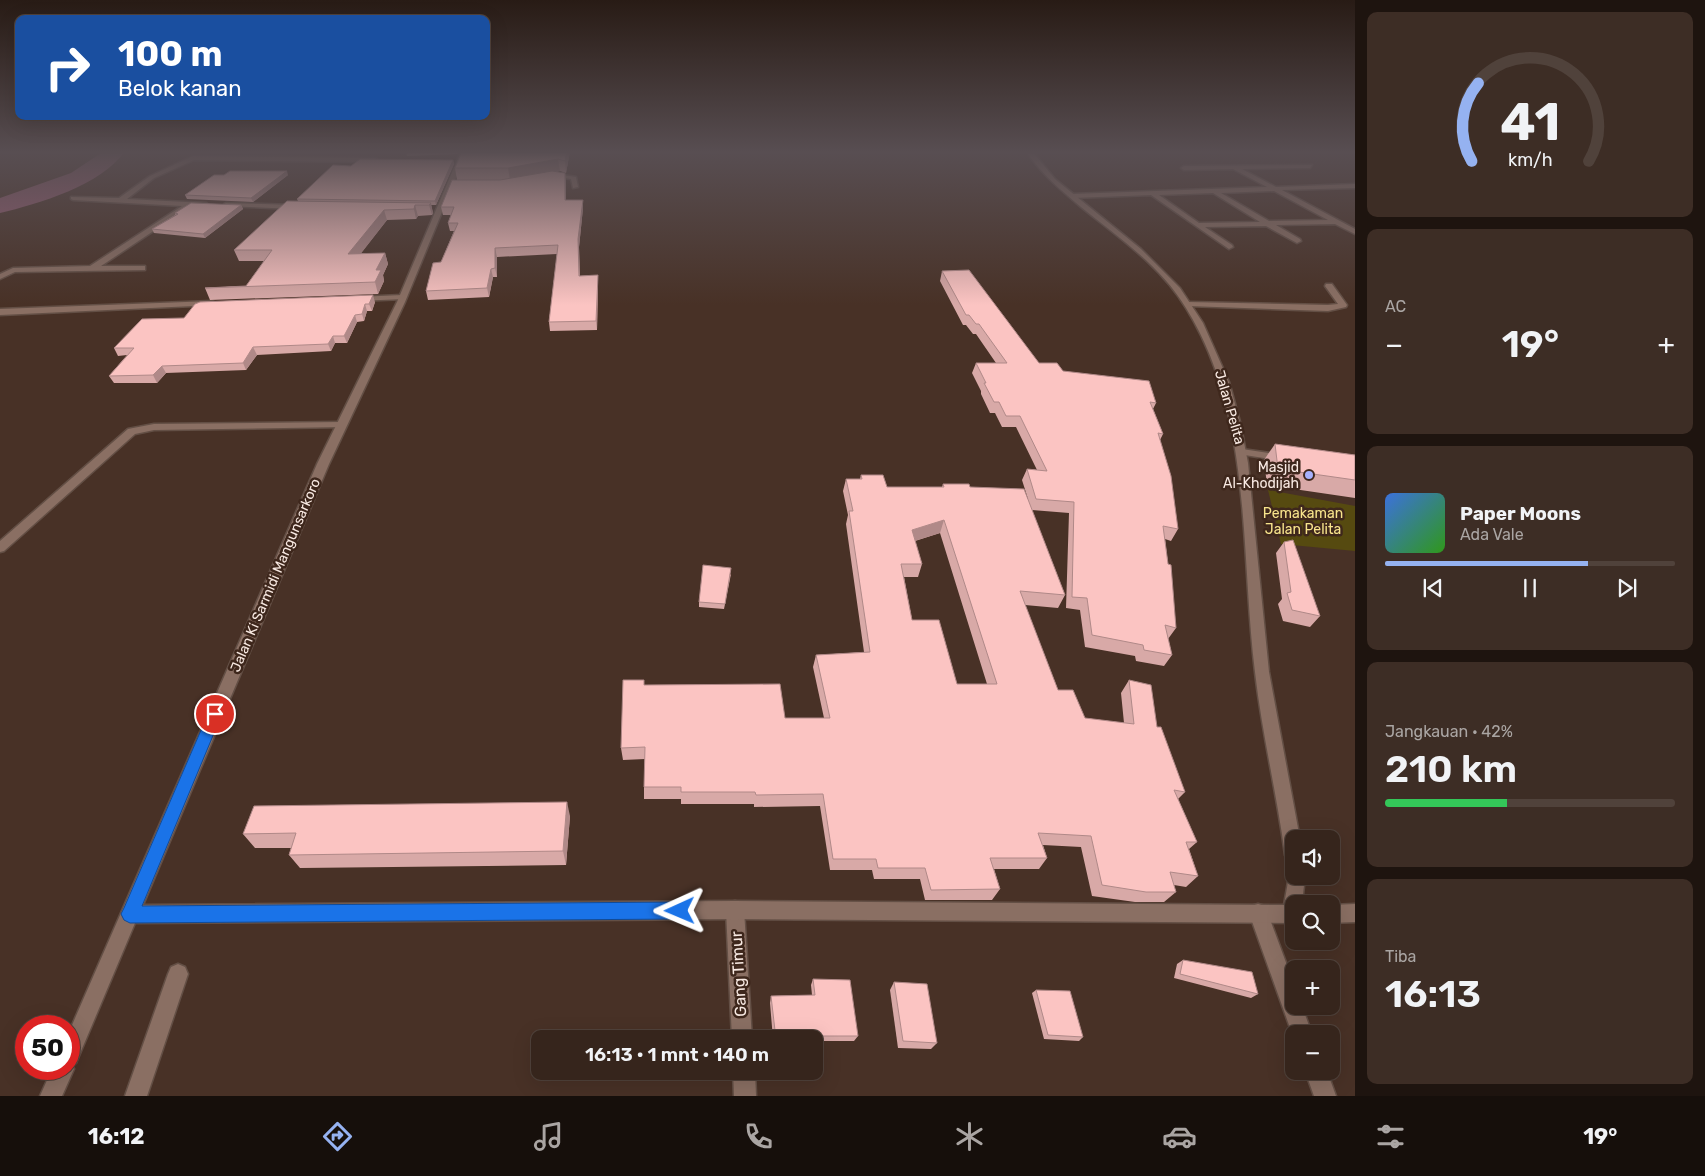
<!DOCTYPE html>
<html lang="id">
<meta charset="utf-8">
<style>
body{margin:0;font-family:Rubik,sans-serif;background:#3d2d25;color:#f1f3f6;height:100vh;display:flex;flex-direction:column;font-size:19px;white-space:nowrap}
*{box-sizing:border-box;margin:0}
p{font-size:16px;color:#aaa5a3}
.icon{flex:none;width:28px;height:28px;fill:none;stroke:currentColor;stroke-width:2;stroke-linecap:round;stroke-linejoin:round}
.map{position:relative;flex:1;overflow:hidden}
.side{display:flex;flex-direction:column;gap:12px;padding:12px;background:#1e140f;width:350px}
.side>*{flex:none}
.banner{position:absolute;left:15px;top:15px;width:475px;height:105px;border-radius:10px;box-shadow:0 5px 20px #0002,0 0 0 1px #50423b;background:#1a4fa0;color:#fff;overflow:hidden}
.fabs{position:absolute;left:1285px;top:830px;display:grid;gap:10px}
.fabs a{display:grid;place-items:center;width:55px;height:55px;border-radius:10px;background:#36251c;box-shadow:0 5px 20px #0002,0 0 0 1px #50423b;font-size:25px}
.speed{position:absolute;left:15px;top:1015px;display:flex;gap:10px;font-size:25px;font-weight:700;text-align:center}
.speed>*{display:grid;place-content:center;width:65px;height:65px;border-radius:50%;background:#36251c;box-shadow:0 5px 20px #0002,0 0 0 1px #50423b;line-height:1}
.speed .limit{border:8px solid #d22;background:#fff;color:#111}
.pin{position:absolute;display:grid;place-items:center;width:42px;height:42px;color:#fff;margin:-21px;border:2px solid #fff;border-radius:50%;box-shadow:0 1px 5px #0007}
.me{position:absolute;width:55px;margin:-28px;rotate:269deg;stroke-linejoin:round;filter:drop-shadow(0 0 4px #0008)}
.turn{display:flex;align-items:center;gap:18px;height:105px;padding:0 20px;font-size:22px}
.turn .icon{width:65px;height:65px;stroke-width:2.5}
.turn b{display:block;font-size:35px;line-height:42px}
.big{font-size:38px;font-weight:600;line-height:1.1}
.side .widget{flex:1;display:flex;flex-direction:column;justify-content:center;gap:8px;min-width:0;padding:0 18px;border-radius:10px;background:#3d2d25}
.side .dial{align-items:center;gap:0}
.dial svg{height:130px;overflow:visible;fill:none;stroke:#50423b;stroke-width:7;stroke-linecap:round;text-anchor:middle}
.dial text{fill:#f1f3f6;stroke:none}
.song{display:flex;align-items:center;gap:15px}
.cover{width:60px;height:60px;border-radius:8px;background:linear-gradient(135deg,hsl(220 70% 55%),hsl(110 70% 35%))}
.played{height:5px;border-radius:2px;background:linear-gradient(90deg,#95b2f1 70%,#50423b 70%)}
.keys{display:flex;justify-content:space-around;direction:ltr}
.heat{display:flex;justify-content:space-between;align-items:center;font-size:28px;direction:ltr}
.charge{height:8px;border-radius:4px;background:linear-gradient(90deg,#34c759 42%,#50423b 0)}
.trip{position:absolute;left:531px;top:1030px;width:292px;height:50px;border-radius:10px;background:#36251c;box-shadow:0 5px 20px #0002,0 0 0 1px #50423b;font-weight:600;line-height:50px;text-align:center}
.dock{display:flex;height:80px;justify-content:space-around;align-items:center;background:#160f0b;color:#aaa5a3}
.dock .icon{width:35px;height:35px}
.dock .active{color:#95b2f1}
.dock b{font-size:22px;color:#f1f3f6}
main{display:flex;flex:1;min-height:0}
.map>svg:first-child{display:block}
.green{fill:#564a10}
.lines{fill:none;stroke-linecap:round;stroke-linejoin:round}
.river{fill:#985e75;fill-rule:evenodd}
.minor-casing{stroke:#634f45;stroke-width:3}
.secondary-casing{stroke:#634f45;stroke-width:3}
.minor{fill:#8a6f63;fill-rule:evenodd}
.secondary{fill:#8a6f63;fill-rule:evenodd}
.wall{fill:#d8a9a7;fill-rule:evenodd}
.shaded-wall{fill:#b08988}
.building{fill:#fbc4c2;stroke:#b08988;fill-rule:evenodd}
.route{fill:#1a73e8;stroke:#114b97}
.poi-dot{fill:#a6b1fc;stroke:#3e271c;stroke-width:2}
.labels{text-anchor:middle;stroke-width:5;stroke-linejoin:round;paint-order:stroke}
.street-label{font-size:14px;fill:#f9eae3;stroke:#3e271c}
.poi-label{font-size:14px;fill:#f9eae3;stroke:#3e271c;text-anchor:end}
.park-label{font-size:14px;fill:#f8e48c;stroke:#3e271c}
.near-street-label{font-size:16px;fill:#f9eae3;stroke:#3e271c}
</style>
<main>
<div class="map">
<svg width="1355" height="1096" viewBox="0 0 1355 1096">
<rect width="100%" height="100%" fill="#483126"/>
<!-- green -->
<path class="green" d="M1268,490l87,16v45l-74,-7z"/>
<g class="lines">
<!-- river -->
<path class="river" d="M104,151h21c-23,34 -87,53 -125,62v-15l71,-25z"/>
<defs>
<g id="minor">
<path d="M193,156l182,2 3,2 -3,2 -181,-2 -40,18 -27,21 79,4 3,2 -3,2 -15,-1 -90,60h44v4l-130,2 -15,7v-5l13,-6 77,-2 92,-60 -109,-6 -2,-1v-2l48,1 31,-22z"/>
<path d="M1312,165l-2,3 -68,1 34,18 79,-3v4l-73,2 73,39v5l-20,-10 -59,1 24,14 1,2 -4,2 -31,-17 -61,1 27,18 1,2 -4,2 -78,-54 -79,3 -3,-2 3,-2 195,-7 -34,-18 -49,1 -3,-2 3,-2zM1274,191l54,29 -59,1 -48,-28zM1213,193l47,29 -61,1 -40,-28z"/>
<path d="M550,173l26,4 2,10 -5,1 -2,-9 -23,-3z"/>
<path d="M226,203l70,2 3,2 -3,2 -72,-3v-2z"/>
<path d="M1326,284h6l15,21 -1,2 -18,4 -140,-5 -4,-2 4,-2 140,3 10,-1 -13,-18z"/>
<path d="M402,295h3v4l-48,2 -4,-2 4,-2z"/>
<path d="M212,301l4,2 -1,2 -215,10v-6z"/>
<path d="M341,422l5,3 -1,2 -191,3 -19,4 -131,117 -4,1v-11l128,-112 26,-5z"/>
<path d="M1242,449l41,6 5,3 -5,3 -45,-7 -1,-2z"/>
<path d="M735,901l7,2 2,7 8,129h-20l-6,-129 2,-7z"/>
<path d="M1258,904l7,2 29,78v22h8l10,28h-18v5l-45,-126 2,-7z"/>
<path d="M178,964l7,3 3,7 -41,122h-22l43,-122 3,-7z"/>
<path d="M733,1071h22l1,25h-22z"/>
<path d="M1305,1071h22l9,25h-22z"/>
</g>
<g id="secondary">
<path d="M461,151h6l-62,151 -76,162 -186,441 592,-4 549,4 6,-35 4,-2v8h11l-3,28h-8v19l-559,-4 -600,4 -59,140 -4,2 2,4 -12,27h-22l12,-27h17v-37l248,-568 80,-162z"/>
<path d="M1026,151h6l23,28 86,70 39,39 23,35 26,59 11,40 8,41 21,209 31,167h-6v25l-6,-3 -3,-6c-8,-61 -23,-121 -30,-183 -15,-121 -2,-256 -69,-364 -25,-42 -68,-71 -105,-101 -20,-17 -40,-33 -55,-56z"/>
<path d="M1355,904v18l-24,1v-18z"/>
</g>
</defs>
<!-- minor casing -->
<use href="#minor" class="minor-casing"/>
<!-- secondary casing -->
<use href="#secondary" class="secondary-casing"/>
<!-- minor -->
<use href="#minor" class="minor"/>
<!-- secondary -->
<use href="#secondary" class="secondary"/>
</g>
<!-- wall -->
<g class="wall">
<path d="M412,151h45l1,3 -51,2 -1,-4z"/>
<path d="M462,151h108l-4,22 -6,-2 -4,1 10,8v20h17v8l-4,39 1,29 18,-1v9l-1,46 -47,1 -1,-9 8,-68 -60,3v20h-4l-4,20 -61,3 -2,-9 15,-29 13,-31h-4l-2,-8 3,-8h-8l-2,-8 16,-27 -2,-12z"/>
<path d="M453,160l1,4 -18,41h-5l2,8 -1,2 -14,1 -2,3 -29,1 -26,33h24l3,11 -5,11 1,6 -6,13 -168,6 -5,-12 41,-2 18,-25h-25l-5,-11 64,-49 -1,-2 54,-33z"/>
<path d="M224,175h64l-35,27 -66,-3 -2,-4z"/>
<path d="M241,205l2,4 -38,29 -51,-5 -2,-4 23,-14v-2z"/>
<path d="M942,271l97,92 117,40 -3,6 10,25 -3,6 18,89 -7,12 -6,-2 11,89 -8,11 4,16 -8,11 -28,-5 -1,-5 -50,-9 -5,-37 -14,-2 3,-95 -37,-3 33,85 -7,13 -33,-3 33,85 27,28 39,5 -3,-30 8,-13 28,47 28,65 -7,7 19,43 -8,7 9,27 -12,11 -12,-2 2,7 -12,10h-29l-43,-6 -11,-49 -38,-2 4,13 -8,11h-45l6,20 -8,11h-67l-5,-21h-46l-2,-9h-42l-10,-64 -66,1v-3h-73v-5h-37v-12l1,-28 -22,1 -2,-12 23,-63 141,33h39l-11,-51 3,-12 48,-3 -18,-128 2,-9 -5,-24 3,-12h14l1,-4 26,12h55l1,-3 27,3 58,12 -6,-19 5,-11 10,1 -21,-43h-14l-7,-14h-5l-9,-19v-3l-9,-18 4,-10h20l-20,-29h-3l-7,-9h-3l-23,-44zM940,533l47,151h-30l-45,-64 -8,-43h14l4,-13 -7,-23z"/>
<path d="M375,302l-3,9h-5l-3,10 -7,1 -10,21h-12l-4,8 -74,4 -11,15 -80,3 -9,10h-43l-5,-7 18,-21 -9,1 -4,-8 70,-30z"/>
<path d="M1275,444l80,11v43l-88,-13 -3,-25z"/>
<path d="M1284,542l36,74 -10,11 -27,-6 -5,-17 4,-5 -6,-46z"/>
<path d="M731,574l-7,35 -25,-2v-5z"/>
<path d="M570,816l-4,49 -266,3 -11,-13 2,-7h-36l-12,-14z"/>
<path d="M1183,960l75,34 -7,4 -77,-20 3,-14z"/>
<path d="M813,979l45,57 -4,5h-39v-2h-42l-3,-36 1,-7 41,-1 -1,-10z"/>
<path d="M894,982l43,61 -6,6 -33,-1 -8,-58z"/>
<path d="M1036,990l47,47 -4,4 -35,-2 -12,-46z"/>
</g>
<!-- shaded-wall -->
<g class="shaded-wall">
<path d="M567,151h3l-4,22 -1,-12z"/>
<path d="M558,159l2,12 -50,9 -2,-12z"/>
<path d="M453,160l1,4 -18,41 -1,-4z"/>
<path d="M287,171l1,4 -35,27 -2,-4z"/>
<path d="M565,173l1,7v29l-1,-9z"/>
<path d="M583,200v8l-4,39 1,38 -2,-46z"/>
<path d="M431,203l2,10 -1,2 -3,-10z"/>
<path d="M241,205l2,4 -38,29 -2,-4z"/>
<path d="M415,205l3,11 -2,3 -2,-10z"/>
<path d="M384,210l3,10 -35,45 -4,-11z"/>
<path d="M495,248l2,9v20l-2,-9z"/>
<path d="M385,253l3,11 -5,11 1,6 -6,13 -3,-12 1,-12z"/>
<path d="M491,269l2,8 -4,20 -2,-9z"/>
<path d="M598,275v9l-1,46 -1,-9z"/>
<path d="M373,295l2,7 -3,9 -3,-7z"/>
<path d="M365,304l2,7 -3,10 -2,-7z"/>
<path d="M355,315l2,7 -10,21 -3,-7z"/>
<path d="M333,336l2,7 -4,8 -3,-7z"/>
<path d="M253,347l4,8 -11,15 -3,-7z"/>
<path d="M162,366l4,7 -9,10 -4,-8z"/>
<path d="M944,520l-4,13 -32,10 4,-13z"/>
<path d="M567,802l3,14 -4,49 -3,-14z"/>
</g>
<!-- building -->
<g class="building">
<path d="M462,151h105l-2,10 -7,-2 -50,9h-53z"/>
<path d="M360,159l93,1 -18,41 -138,-2 36,-34 18,1z"/>
<path d="M230,171h57l-36,27 -66,-3 29,-20h10z"/>
<path d="M552,171l13,2v27h18l-5,39 1,37 19,-1 -2,46 -47,1 9,-77 -63,3v20l-4,1 -4,19 -61,3 7,-28 8,-1 17,-39h-10l6,-16h-13l11,-27h48z"/>
<path d="M287,201l144,2 -2,2h-14l-1,4 -30,1 -36,44 37,-1 -9,17h5l-6,12 -170,6 41,-2 26,-36h-38z"/>
<path d="M191,203l50,2 -38,29 -51,-5 26,-15 -3,-1z"/>
<path d="M969,270l70,93h18l6,8 86,10 7,22 -6,-1 13,32 -5,-1 13,43 7,53 -15,-3 5,38 3,1 5,63 -11,-3 7,30 -28,-5 -1,-5 -51,-10 -5,-37 -15,-1 2,-95 -38,-3 -9,-30 20,2 -27,-55h-14l-7,-14h-5l-10,-19h2l-10,-20h31l-28,-39h-3l-7,-9h-3l-24,-44z"/>
<path d="M373,295l-4,9h-4l-3,10 -7,1 -11,21h-11l-5,8 -75,3 -10,16 -81,3 -9,9 -44,1 25,-28h-20l28,-29 42,-1 11,-14 5,-2z"/>
<path d="M1275,444l80,11v25l-77,-11z"/>
<path d="M861,475h22l4,12h57l-1,-3h26l1,3 54,2 41,106 -45,-4 38,99h15l12,28 49,6 -5,-44 22,5 6,42h4l24,65 -11,-2 23,52h-11l12,34 -28,-4 6,20h-30l-44,-7 -11,-49 -53,-3 9,25h-57l10,31 -69,1 -6,-22h-47l-2,-9h-43l-10,-65 -67,1 -1,-3h-74v-5h-37l1,-40 -24,1 2,-68h21v5l136,-1 5,34h45l-14,-63 54,-3 -21,-141h4l-7,-32h16zM944,520l53,164h-40l-18,-64h-27l-11,-56h21l-10,-34z"/>
<path d="M1293,540l27,76 -28,-6 -5,-17 4,-1 -7,-50z"/>
<path d="M703,565l28,3 -6,36 -26,-2z"/>
<path d="M567,802l-4,49 -274,4 7,-22 -53,1 11,-28z"/>
<path d="M1183,960l69,12 6,22 -78,-20z"/>
<path d="M813,979l37,1 8,56h-58v3h-24l-5,-43 44,-1z"/>
<path d="M894,982l33,2 10,59 -34,-2z"/>
<path d="M1036,990l34,1 13,46 -35,-2z"/>
</g>
<!-- sky -->
<linearGradient id="sky" x2="0" y2="1"><stop stop-color="#281b15"/><stop offset="0.5" stop-color="#584e52"/><stop offset="1" stop-color="#584e52" stop-opacity="0"/></linearGradient>
<rect width="1355" height="305" fill="url(#sky)"/>
<!-- route -->
<path class="route" d="M215,708l5,2 2,4 -80,192 538,-4 7,3 2,6 -2,6 -7,2 -550,4 -6,-3 -3,-6 3,-6 84,-194 2,-4z"/>
<!-- markers -->
<circle class="poi-dot" cx="1309" cy="475" r="5"/>
<g class="labels">
<!-- street labels -->
<g class="street-label">
<text transform="translate(1230 407) rotate(74)" y="5">Jalan Pelita</text>
<text transform="translate(275 575) rotate(-67)" y="5">Jalan Ki Sarmidi Mangunsarkoro</text>
</g>
<!-- poi labels -->
<g class="poi-label">
<text x="1299" y="472">Masjid<tspan x="1299" dy="16">Al-Khodijah</tspan></text>
</g>
<!-- park labels -->
<g class="park-label">
<text x="1303" y="518">Pemakaman<tspan x="1303" dy="16">Jalan Pelita</tspan></text>
</g>
<!-- near-street labels -->
<g class="near-street-label">
<text transform="translate(738 974) rotate(-93)" y="6">Gang Timur</text>
</g>
</g>
</svg>
<div class="fabs">
<a><svg class="icon" aria-label="sound" viewBox="0 0 24 24"><path d="M4 9h4l5-4v14l-5-4H4zM17 9q2 3 0 6"/></svg></a>
<a><svg class="icon" aria-label="search" viewBox="0 0 24 24"><circle cx="10" cy="10" r="6"/><path d="M15 15l6 6"/></svg></a>
<a>+</a>
<a>−</a>
</div>
<div class="speed"><div class="limit">50</div></div>
<div class="pin" style="left:215px;top:714px;background:#d93025"><svg class="icon" aria-label="arrive" viewBox="0 0 24 24"><path d="M6 21V4h12l-3 4 3 4H6"/></svg></div>
<svg class="me" style="left:680px;top:911px" viewBox="-20 -20 40 40"><path d="M0-17L14 15 0 8-14 15z" fill="#1a73e8" stroke="#fff" stroke-width="4"/></svg>
<div class="trip">16:13 · 1 mnt · 140 m</div>
<div class="banner">
<div class="turn"><svg class="icon" aria-label="right" viewBox="0 0 24 24"><path d="M7 20v-9h11M14 6l5 5-5 5"/></svg><div><b>100 m</b>Belok kanan</div></div>
</div>
</div>
<section class="side">
<div class="widget dial"><svg viewBox="0 0 100 80">
<path d="M14 69A42 42 0 1 1 86 69"/>
<path d="M14 69A42 42 0 0 1 18 21" stroke="#95b2f1"/>
<text x="50" y="56" font-size="32" font-weight="700">41</text>
<text x="50" y="72" font-size="11">km/h</text>
</svg></div>
<div class="widget"><p>AC</p>
<div class="heat"><a>−</a><b class="big">19°</b><a>+</a></div>
</div>
<div class="widget">
<div class="song"><i class="cover"></i><div><b>Paper Moons</b><p>Ada Vale</p></div></div>
<div class="played"></div>
<div class="keys"><svg class="icon" aria-label="previous" viewBox="0 0 24 24"><path d="M18 5L8 12l10 7zM5 5v14"/></svg><svg class="icon" aria-label="pause" viewBox="0 0 24 24"><path d="M8 5v14M16 5v14"/></svg><svg class="icon" aria-label="next" viewBox="0 0 24 24"><path d="M6 5l10 7-10 7zM19 5v14"/></svg></div>
</div>
<div class="widget"><p>Jangkauan · 42%</p><b class="big">210 km</b><div class="charge"></div></div>
<div class="widget"><p>Tiba</p><b class="big">16:13</b></div>
</section>
</main>
<nav class="dock">
<b>16:12</b>
<svg class="icon active" aria-label="directions" viewBox="0 0 24 24"><path d="M12 3l9 9-9 9-9-9zM9 14v-3h6M13 9l2 2-2 2"/></svg>
<svg class="icon" aria-label="music" viewBox="0 0 24 24"><path d="M9 18V5l10-2v13"/><circle cx="6" cy="18" r="3"/><circle cx="16" cy="16" r="3"/></svg>
<svg class="icon" aria-label="phone" viewBox="0 0 24 24"><path d="M5 4h4l2 5-3 2q2 4 5 5l2-3 5 2v4C11 20 4 13 5 4z"/></svg>
<svg class="icon" aria-label="climate" viewBox="0 0 24 24"><path d="M12 3v18M4 7l16 10M4 17L20 7"/></svg>
<svg class="icon" aria-label="car" viewBox="0 0 24 24"><path d="M5 17H2v-5l4-1 3-4h7l3 4 3 1v5h-3M9 17h6M6 11h13"/><circle cx="7" cy="17" r="2"/><circle cx="17" cy="17" r="2"/></svg>
<svg class="icon" aria-label="filters" viewBox="0 0 24 24"><path d="M4 7h16M4 17h16"/><circle cx="9" cy="7" r="2"/><circle cx="15" cy="17" r="2"/></svg>
<b>19°</b>
</nav>
